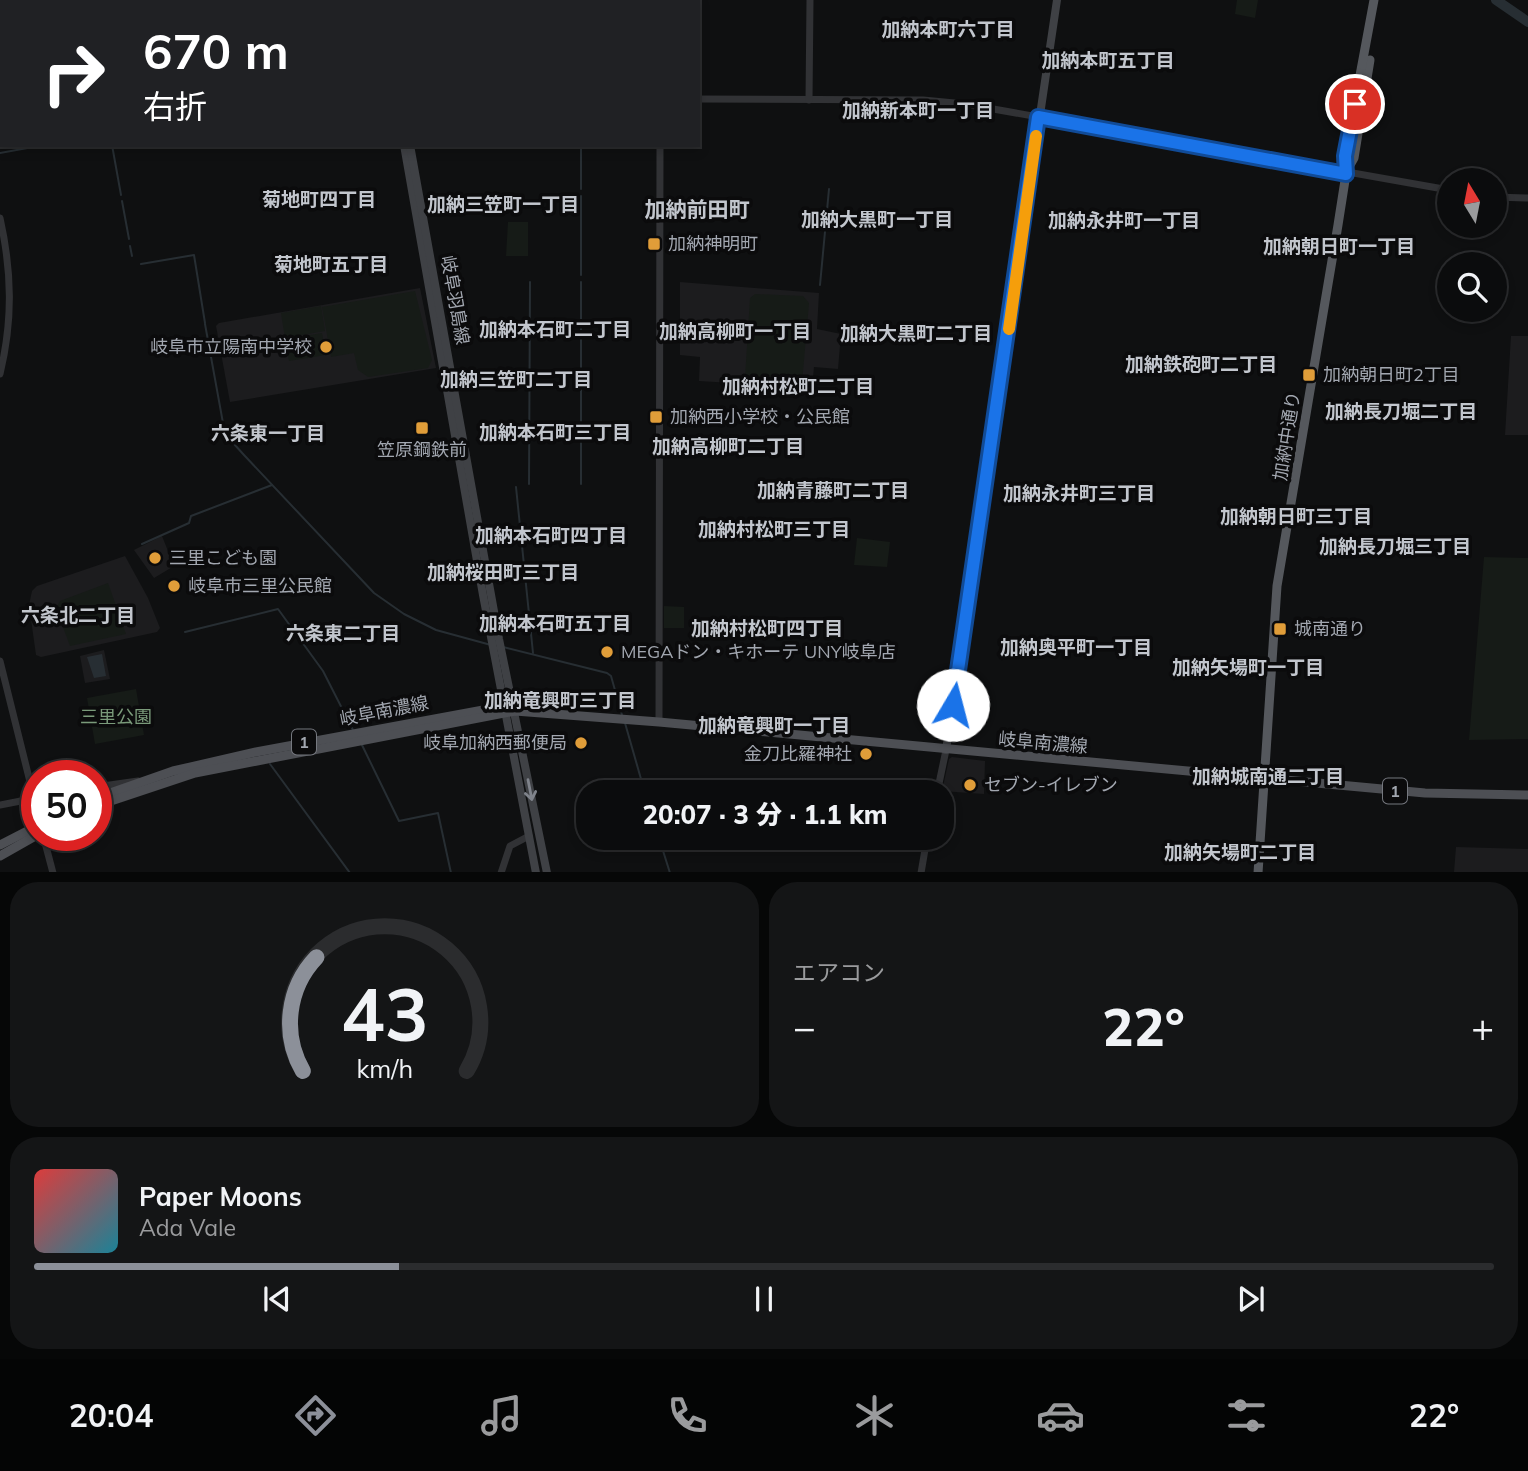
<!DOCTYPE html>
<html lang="ja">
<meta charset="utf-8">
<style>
body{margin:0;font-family:Mulish,"Noto Sans JP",sans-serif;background:#141516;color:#f1f3f6;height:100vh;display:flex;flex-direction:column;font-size:26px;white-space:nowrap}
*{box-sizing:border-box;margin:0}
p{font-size:23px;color:#9a9b9d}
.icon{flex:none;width:38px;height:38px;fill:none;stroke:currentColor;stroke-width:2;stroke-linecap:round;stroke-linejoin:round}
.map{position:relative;height:872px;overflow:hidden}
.sheet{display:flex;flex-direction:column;gap:10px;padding:10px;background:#060707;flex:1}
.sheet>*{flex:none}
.hud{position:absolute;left:0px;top:0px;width:700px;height:147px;box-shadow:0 4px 10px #0003,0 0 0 2px #2b2c2e;background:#202124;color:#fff;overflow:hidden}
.needle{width:46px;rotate:350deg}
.buttons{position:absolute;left:1437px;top:168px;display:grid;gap:14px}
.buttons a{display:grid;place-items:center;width:70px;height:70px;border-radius:50%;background:#0b0c0d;box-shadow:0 4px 10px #0003,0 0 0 2px #2b2c2e;font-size:35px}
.speed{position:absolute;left:21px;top:760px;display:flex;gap:14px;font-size:35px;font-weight:700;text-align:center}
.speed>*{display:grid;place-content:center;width:91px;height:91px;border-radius:50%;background:#0b0c0d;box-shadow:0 4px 10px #0003,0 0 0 2px #2b2c2e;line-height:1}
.speed .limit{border:10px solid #d22;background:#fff;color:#111}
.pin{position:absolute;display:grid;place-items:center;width:60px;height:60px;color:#fff;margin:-30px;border:4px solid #fff;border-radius:50%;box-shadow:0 2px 7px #0007}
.me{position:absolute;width:77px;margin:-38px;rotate:8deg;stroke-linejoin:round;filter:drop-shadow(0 0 5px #0008)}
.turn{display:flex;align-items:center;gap:24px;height:147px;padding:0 28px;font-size:32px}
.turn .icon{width:91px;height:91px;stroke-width:2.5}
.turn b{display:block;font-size:49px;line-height:60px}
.big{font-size:52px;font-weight:800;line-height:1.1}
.sheet .widget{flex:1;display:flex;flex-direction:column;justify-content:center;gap:10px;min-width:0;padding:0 24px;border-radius:28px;background:#141516}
.sheet .dial{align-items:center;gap:0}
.dial svg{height:182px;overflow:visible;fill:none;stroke:#2b2c2e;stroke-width:7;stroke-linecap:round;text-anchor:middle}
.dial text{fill:#f1f3f6;stroke:none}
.song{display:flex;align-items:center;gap:21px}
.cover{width:84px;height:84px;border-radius:10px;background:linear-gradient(135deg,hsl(0 70% 55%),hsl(190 70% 35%))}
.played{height:7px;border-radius:4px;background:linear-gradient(90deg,#8c9099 25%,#2b2c2e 25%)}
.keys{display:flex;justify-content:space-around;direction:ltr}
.heat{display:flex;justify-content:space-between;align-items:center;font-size:38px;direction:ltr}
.sheet .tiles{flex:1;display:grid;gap:10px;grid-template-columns:1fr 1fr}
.widget:last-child{grid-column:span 2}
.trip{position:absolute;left:576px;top:780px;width:378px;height:70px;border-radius:28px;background:#0b0c0d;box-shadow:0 4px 10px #0003,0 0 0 2px #2b2c2e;font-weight:800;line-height:70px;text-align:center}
.dock{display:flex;height:112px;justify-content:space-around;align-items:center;background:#040505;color:#9a9b9d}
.dock .icon{width:49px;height:49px}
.dock .current{color:#8c9099}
.dock b{font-size:32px;color:#f1f3f6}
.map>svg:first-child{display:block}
.built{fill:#1c1c1e}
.green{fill:#161b17}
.water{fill:#272e33}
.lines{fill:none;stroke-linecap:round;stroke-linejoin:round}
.stream{stroke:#272e33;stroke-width:2}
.river{stroke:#272e33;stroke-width:10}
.tertiary{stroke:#313235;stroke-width:7}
.secondary{stroke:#3f4145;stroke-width:8}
.primary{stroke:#4d4f54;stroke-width:9}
.trunk{stroke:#55585d;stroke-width:9}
.oneway{stroke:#7f838b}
.route-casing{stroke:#114b97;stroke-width:18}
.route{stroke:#1a73e8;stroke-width:12}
.slow{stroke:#f59e0b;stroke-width:12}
.poi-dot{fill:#e09d39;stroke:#0b0b0c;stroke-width:2.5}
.labels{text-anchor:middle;stroke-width:7;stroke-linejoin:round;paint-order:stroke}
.shield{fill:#0b0b0c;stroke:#75787f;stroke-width:2}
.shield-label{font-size:16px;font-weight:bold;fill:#a2a7b0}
.poi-label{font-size:18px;fill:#a2a7b0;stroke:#0b0b0c;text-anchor:start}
.street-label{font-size:18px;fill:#a2a7b0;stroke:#0b0b0c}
.park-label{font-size:18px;fill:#7a9a7a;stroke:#0b0b0c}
.neighbourhood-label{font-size:19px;font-weight:bold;fill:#c2c6cd;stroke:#0b0b0c}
.quarter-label{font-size:21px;font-weight:bold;fill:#c2c6cd;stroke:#0b0b0c}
</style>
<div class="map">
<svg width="1528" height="873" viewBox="0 0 1528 873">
<rect width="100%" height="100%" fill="#0f1011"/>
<!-- built -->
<g class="built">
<path d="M680,282l139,11 -2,36 24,5 -3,35 -24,-2 -2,21 -113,-7 1,-24 -20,-2z"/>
<path d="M420,288l16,80 -206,34 -14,-76 3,-3z"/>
<path d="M1511,336h17v99h-23z"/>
<path d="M162,536l12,30 -20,12 -20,-28z"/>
<path d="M125,556l23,42 12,30 -3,4 -116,25 -5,-2 -7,-50 3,-14 5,-5z"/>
<path d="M104,650l6,29 -25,4 -5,-27z"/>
<path d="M952,757l33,4 -1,33 -42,-3 7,-32z"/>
<path d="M1456,847l72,2v23h-74z"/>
</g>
<!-- green -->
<g class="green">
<path d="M1237,0h21l-3,18 -20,-4z"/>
<path d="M508,222h20v34h-22z"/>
<path d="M415,291l17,69 -4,8 -60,9 -10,-7 -4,-17 -23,4 -9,-50z"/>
<path d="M755,294l48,2 6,7 -7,80 -57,-5 5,-80z"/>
<path d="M321,306l4,25 -40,7 -4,-25z"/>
<path d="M322,333l4,22 -37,6 -4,-22z"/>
<path d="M857,538l33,4 -3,25 -33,-2z"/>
<path d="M1484,557l44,1v181l-59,1z"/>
<path d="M108,583l18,51 -56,12 -14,-38 4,-7z"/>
<path d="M664,606l20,1v21h-20z"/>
<path d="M136,689l8,46 -49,9 -8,-46z"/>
</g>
<!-- water -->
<path class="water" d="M102,654l4,22 -12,2 -7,-21z"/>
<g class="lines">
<!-- stream -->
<g class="stream">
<path d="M580,0v2"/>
<path d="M112,145l9,50"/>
<path d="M0,153l44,-8"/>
<path d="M581,189v-44"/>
<path d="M581,196v79"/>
<path d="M122,201l7,38"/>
<path d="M130,246l2,10"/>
<path d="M141,264l53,-9 11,68"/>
<path d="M581,282v202"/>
<path d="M820,285l9,-96"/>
<path d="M205,324l20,110 19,21 130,138 30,21 32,16 55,15"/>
<path d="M529,484l1,-202"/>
<path d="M516,487l17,166"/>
<path d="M142,544l47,-21 2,-7 81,-31"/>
<path d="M185,632l93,-23 45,62 30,59"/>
<path d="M503,647l104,26 4,3 11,39"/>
<path d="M625,723l20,70"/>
<path d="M361,743l38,78 39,-8 13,60"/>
<path d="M270,764l80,109"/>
<path d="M659,838l11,35"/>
</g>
<!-- river -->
<path class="river" d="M1496,0l32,22"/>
<!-- tertiary -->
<g class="tertiary">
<path d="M658,2v-2"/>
<path d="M698,99l225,1 42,4 484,86"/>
<path d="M809,100l1,-100"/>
<path d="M0,129l2,-1"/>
<path d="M1494,197l34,1"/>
<path d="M0,218c12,54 13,102 0,156"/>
<path d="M0,661l37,149"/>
<path d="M659,722l1,-577"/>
<path d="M96,787l42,-6"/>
<path d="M937,793l9,-43"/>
<path d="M0,805l36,-7"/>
<path d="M43,835l10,38"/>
<path d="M501,873l9,-27 19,-10"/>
<path d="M921,873l6,-35"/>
</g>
<!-- secondary -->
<g class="secondary">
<path d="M376,0v2"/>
<path d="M386,0v2"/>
<path d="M404,145l79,450 53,278"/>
<path d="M410,145l89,494 48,234"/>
<path d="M946,750l111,-750"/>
</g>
<!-- primary -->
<g class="primary">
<path d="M96,798l77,-27 83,-19 249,-46 10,5"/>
<path d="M96,806l99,-33 320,-62 144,11 766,71 103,2"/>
<path d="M0,845l37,-19"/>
<path d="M0,856l37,-21"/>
</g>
<!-- trunk -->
<g class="trunk">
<path d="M1346,172l8,-14 16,-98"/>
<path d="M1258,873l19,-287 61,-361 8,-51 -1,-18 29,-156"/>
</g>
</g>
<!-- one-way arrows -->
<defs><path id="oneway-shaft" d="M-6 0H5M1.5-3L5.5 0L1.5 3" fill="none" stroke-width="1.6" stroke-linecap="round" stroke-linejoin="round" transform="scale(1.75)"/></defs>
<use class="oneway" href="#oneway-shaft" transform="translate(530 790) rotate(79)"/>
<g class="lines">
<defs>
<path id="route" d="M953,705l85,-588 308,57 -1,-18 10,-52"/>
</defs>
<!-- route casing -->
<use href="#route" class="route-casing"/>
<!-- route -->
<use href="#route" class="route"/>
<!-- slow -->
<path class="slow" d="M1009,329l27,-193"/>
</g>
<!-- markers -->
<g class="poi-dot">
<rect x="647" y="237" width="14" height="14" rx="3.5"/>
<circle cx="326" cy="347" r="7"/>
<rect x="1302" y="368" width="14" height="14" rx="3.5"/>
<rect x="649" y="410" width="14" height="14" rx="3.5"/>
<rect x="415" y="421" width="14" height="14" rx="3.5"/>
<circle cx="155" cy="558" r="7"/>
<circle cx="174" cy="586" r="7"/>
<rect x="1273" y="622" width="14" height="14" rx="3.5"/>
<circle cx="607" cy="652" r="7"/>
<circle cx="581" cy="743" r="7"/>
<circle cx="866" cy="754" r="7"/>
<circle cx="970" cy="785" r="7"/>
</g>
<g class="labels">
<!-- shield labels -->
<g class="shield">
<rect x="292" y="729.5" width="24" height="25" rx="5"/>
<rect x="1383" y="778.5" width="24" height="25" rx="5"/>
</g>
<g class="shield-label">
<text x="304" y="748">1</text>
<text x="1395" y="797">1</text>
</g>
<!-- poi labels -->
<g class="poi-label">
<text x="668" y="250">加納神明町</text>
<text x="312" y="353" text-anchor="end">岐阜市立陽南中学校</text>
<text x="1323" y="381">加納朝日町2丁目</text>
<text x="670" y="423">加納西小学校・公民館</text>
<text x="422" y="456" text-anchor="middle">笠原鋼鉄前</text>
<text x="169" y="564">三里こども園</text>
<text x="188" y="592">岐阜市三里公民館</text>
<text x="1294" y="635">城南通り</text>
<text x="621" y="658">MEGAドン・キホーテ UNY岐阜店</text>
<text x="567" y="749" text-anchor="end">岐阜加納西郵便局</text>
<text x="852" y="760" text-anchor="end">金刀比羅神社</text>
<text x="984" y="791">セブン-イレブン</text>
</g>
<!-- street labels -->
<g class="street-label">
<text transform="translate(455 300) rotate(80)" y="6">岐阜羽島線</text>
<text transform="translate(1287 436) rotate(-81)" y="6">加納中通り</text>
<text transform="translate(384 711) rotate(-11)" y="6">岐阜南濃線</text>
<text transform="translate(1043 743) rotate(5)" y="6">岐阜南濃線</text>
</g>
<!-- park labels -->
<g class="park-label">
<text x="116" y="723">三里公園</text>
</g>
<!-- neighbourhood labels -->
<g class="neighbourhood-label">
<text x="948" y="36">加納本町六丁目</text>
<text x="1108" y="67">加納本町五丁目</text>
<text x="918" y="117">加納新本町一丁目</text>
<text x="319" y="206">菊地町四丁目</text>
<text x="503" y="211">加納三笠町一丁目</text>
<text x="877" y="226">加納大黒町一丁目</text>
<text x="1124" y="227">加納永井町一丁目</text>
<text x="1339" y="253">加納朝日町一丁目</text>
<text x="331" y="271">菊地町五丁目</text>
<text x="555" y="336">加納本石町二丁目</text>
<text x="735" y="338">加納高柳町一丁目</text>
<text x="916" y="340">加納大黒町二丁目</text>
<text x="1201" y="371">加納鉄砲町二丁目</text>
<text x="516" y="386">加納三笠町二丁目</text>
<text x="798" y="393">加納村松町二丁目</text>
<text x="1401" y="418">加納長刀堀二丁目</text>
<text x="555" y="439">加納本石町三丁目</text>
<text x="268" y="440">六条東一丁目</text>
<text x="728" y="453">加納高柳町二丁目</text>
<text x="833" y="497">加納青藤町二丁目</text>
<text x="1079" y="500">加納永井町三丁目</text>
<text x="1296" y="523">加納朝日町三丁目</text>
<text x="774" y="536">加納村松町三丁目</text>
<text x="551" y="542">加納本石町四丁目</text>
<text x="1395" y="553">加納長刀堀三丁目</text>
<text x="503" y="579">加納桜田町三丁目</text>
<text x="78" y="622">六条北二丁目</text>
<text x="555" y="630">加納本石町五丁目</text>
<text x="767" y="635">加納村松町四丁目</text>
<text x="343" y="640">六条東二丁目</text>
<text x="1076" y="654">加納奥平町一丁目</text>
<text x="1248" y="674">加納矢場町一丁目</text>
<text x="560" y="707">加納竜興町三丁目</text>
<text x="774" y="732">加納竜興町一丁目</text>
<text x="1268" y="783">加納城南通二丁目</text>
<text x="1240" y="859">加納矢場町二丁目</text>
</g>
<!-- quarter labels -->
<g class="quarter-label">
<text x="697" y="217">加納前田町</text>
</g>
</g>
</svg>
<div class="buttons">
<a><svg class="needle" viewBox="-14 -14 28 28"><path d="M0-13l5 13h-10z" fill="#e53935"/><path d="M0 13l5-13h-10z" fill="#9a9b9d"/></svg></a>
<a><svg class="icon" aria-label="search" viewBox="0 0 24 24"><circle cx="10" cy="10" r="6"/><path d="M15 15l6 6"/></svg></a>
</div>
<div class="speed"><div class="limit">50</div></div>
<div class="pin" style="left:1355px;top:104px;background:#d93025"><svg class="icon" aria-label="arrive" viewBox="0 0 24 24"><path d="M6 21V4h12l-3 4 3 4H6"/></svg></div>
<svg class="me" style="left:953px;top:705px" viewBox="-20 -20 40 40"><circle r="19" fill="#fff"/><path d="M0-13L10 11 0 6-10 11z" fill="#1a73e8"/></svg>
<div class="trip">20:07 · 3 分 · 1.1 km</div>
<div class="hud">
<div class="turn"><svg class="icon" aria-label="right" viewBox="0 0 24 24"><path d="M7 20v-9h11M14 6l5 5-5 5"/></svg><div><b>670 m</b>右折</div></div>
</div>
</div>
<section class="sheet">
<div class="tiles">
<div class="widget dial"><svg viewBox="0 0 100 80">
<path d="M14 69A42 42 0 1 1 86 69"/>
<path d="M14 69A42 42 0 0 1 20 19" stroke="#8c9099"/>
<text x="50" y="56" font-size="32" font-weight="700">43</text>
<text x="50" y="72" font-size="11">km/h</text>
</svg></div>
<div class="widget"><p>エアコン</p>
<div class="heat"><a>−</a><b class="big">22°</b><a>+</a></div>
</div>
<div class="widget">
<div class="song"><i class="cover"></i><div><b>Paper Moons</b><p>Ada Vale</p></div></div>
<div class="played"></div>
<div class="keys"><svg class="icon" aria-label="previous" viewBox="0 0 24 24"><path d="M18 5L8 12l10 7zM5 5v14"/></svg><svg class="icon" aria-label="pause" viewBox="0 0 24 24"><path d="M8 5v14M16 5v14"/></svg><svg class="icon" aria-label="next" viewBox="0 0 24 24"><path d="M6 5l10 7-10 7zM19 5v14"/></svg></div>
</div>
</div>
</section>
<nav class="dock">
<b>20:04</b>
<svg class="icon current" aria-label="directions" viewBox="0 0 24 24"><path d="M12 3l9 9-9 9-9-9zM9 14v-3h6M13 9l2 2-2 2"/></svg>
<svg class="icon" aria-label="music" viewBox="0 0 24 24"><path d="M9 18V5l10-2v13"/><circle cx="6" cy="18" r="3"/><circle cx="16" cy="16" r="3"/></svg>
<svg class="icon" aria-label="phone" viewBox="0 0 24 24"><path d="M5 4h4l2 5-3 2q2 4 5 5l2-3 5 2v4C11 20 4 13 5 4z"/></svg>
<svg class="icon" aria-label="climate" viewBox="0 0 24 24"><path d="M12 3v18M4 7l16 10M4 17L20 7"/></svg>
<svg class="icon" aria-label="car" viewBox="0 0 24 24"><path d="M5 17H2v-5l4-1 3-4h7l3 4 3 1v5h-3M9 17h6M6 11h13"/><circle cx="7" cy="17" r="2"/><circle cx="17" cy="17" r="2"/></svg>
<svg class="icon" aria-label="filters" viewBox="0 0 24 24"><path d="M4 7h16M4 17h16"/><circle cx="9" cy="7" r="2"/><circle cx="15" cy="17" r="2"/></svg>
<b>22°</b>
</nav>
